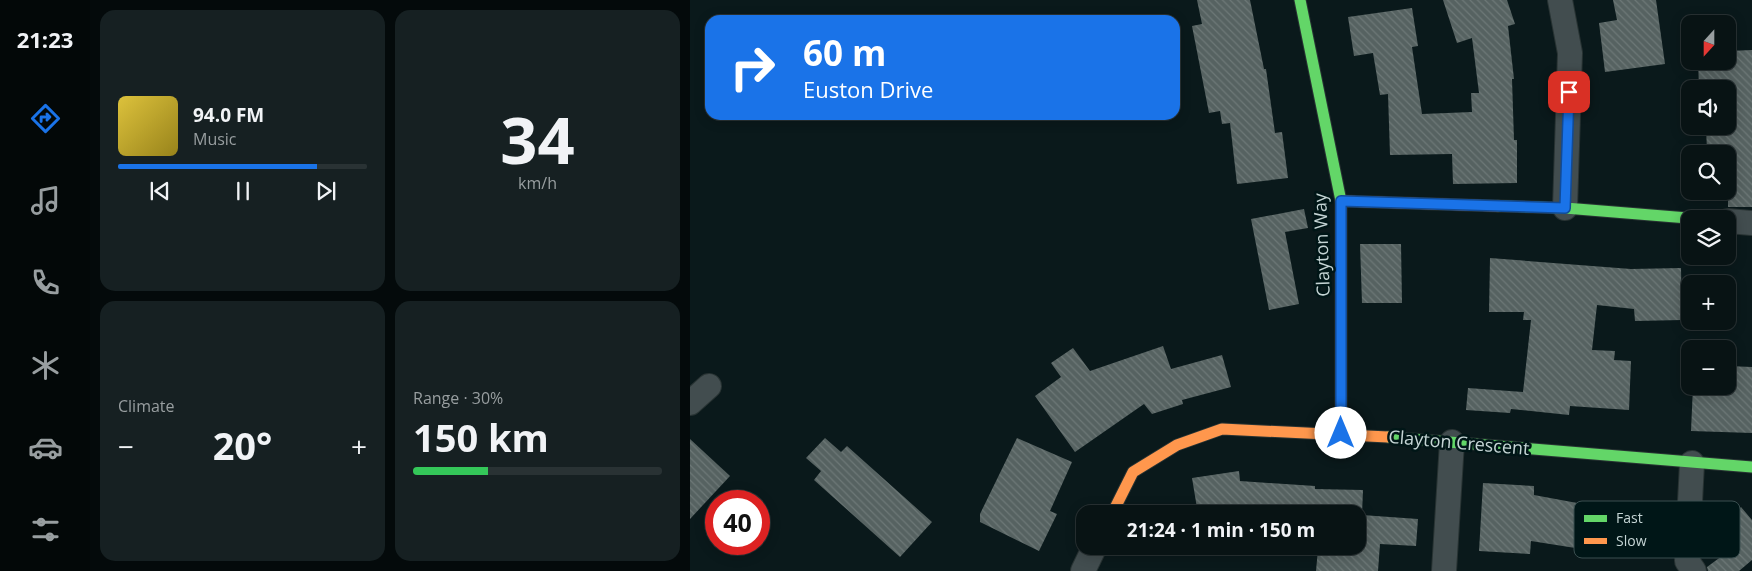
<!DOCTYPE html>
<meta charset="utf-8">
<style>
body{margin:0;font-family:"Open Sans",sans-serif;background:#162022;color:#f1f3f6;height:100vh;display:flex;flex-direction:column;font-size:19px;white-space:nowrap}
*{box-sizing:border-box;margin:0}
p{font-size:16px;color:#989ea0}
.icon{flex:none;width:28px;height:28px;fill:none;stroke:currentColor;stroke-width:2;stroke-linecap:round;stroke-linejoin:round}
.map{position:relative;flex:1;overflow:hidden}
.details{display:flex;flex-direction:column;gap:10px;padding:10px;background:#040a0b;width:600px}
.details>*{flex:none}
.banner{position:absolute;left:15px;top:15px;width:475px;height:105px;border-radius:15px;box-shadow:0 2px 12px #0003,0 0 0 1px #293234;background:#1a73e8;color:#fff;overflow:hidden}
.needle{width:32px;rotate:201deg}
.fabs{position:absolute;left:991px;top:15px;display:grid;gap:10px}
.fabs a{display:grid;place-items:center;width:55px;height:55px;border-radius:10px;background:#081314;box-shadow:0 2px 12px #0003,0 0 0 1px #293234;font-size:25px}
.speed{position:absolute;left:15px;top:490px;display:flex;gap:10px;font-size:25px;font-weight:700;text-align:center}
.speed>*{display:grid;place-content:center;width:65px;height:65px;border-radius:50%;background:#081314;box-shadow:0 2px 12px #0003,0 0 0 1px #293234;line-height:1}
.speed .limit{border:8px solid #d22;background:#fff;color:#111}
.pin{position:absolute;display:grid;place-items:center;width:42px;height:42px;color:#fff;margin:-21px;border-radius:10px;box-shadow:0 2px 8px #0006}
.me{position:absolute;width:55px;margin:-28px;rotate:0deg;stroke-linejoin:round;filter:drop-shadow(0 0 4px #0008)}
.turn{display:flex;align-items:center;gap:18px;height:105px;padding:0 15px;font-size:22px}
.turn .icon{width:65px;height:65px;stroke-width:2.5}
.turn b{display:block;font-size:35px;line-height:42px}
.big{font-size:38px;font-weight:700;line-height:1.1}
.details .tile{flex:1;display:flex;flex-direction:column;justify-content:center;gap:8px;min-width:0;padding:0 18px;border-radius:15px;background:#162022}
.details .dial{align-items:center;gap:0}
.dial b{font-size:65px;line-height:1}
.song{display:flex;align-items:center;gap:15px}
.cover{width:60px;height:60px;border-radius:8px;background:linear-gradient(135deg,hsl(50 70% 55%),hsl(50 70% 35%))}
.played{height:5px;border-radius:2px;background:linear-gradient(90deg,#1a73e8 80%,#293234 80%)}
.keys{display:flex;justify-content:space-around;direction:ltr}
.heat{display:flex;justify-content:space-between;align-items:center;font-size:28px;direction:ltr}
.charge{height:8px;border-radius:4px;background:linear-gradient(90deg,#34c759 30%,#293234 0)}
.details .tiles{flex:1;display:grid;gap:10px;grid-template-columns:repeat(2,1fr)}
.trip{position:absolute;left:386px;top:505px;width:290px;height:50px;border-radius:15px;background:#081314;box-shadow:0 2px 12px #0003,0 0 0 1px #293234;font-weight:700;line-height:50px;text-align:center}
main{display:flex;flex:1;min-height:0}
.tabs{display:flex;flex-direction:column;width:90px;justify-content:space-around;align-items:center;background:#030808;color:#989ea0}
.tabs .icon{width:35px;height:35px}
.tabs .on{color:#1a73e8}
.tabs b{font-size:22px;color:#f1f3f6}
.map>svg:first-child{display:block}
.building{fill:url(#building-back-hatch)}
.lines{fill:none;stroke-linecap:round;stroke-linejoin:round}
.street-casing{stroke:#283333;stroke-width:26}
.fast-casing{stroke:#283333;stroke-width:13}
.slow-casing{stroke:#283333;stroke-width:13}
.street{stroke:#424d4f;stroke-width:24}
.fast{stroke:#63d668;stroke-width:11}
.slow{stroke:#ff974d;stroke-width:11}
.route-casing{stroke:#114b97;stroke-width:12}
.route{stroke:#1a73e8;stroke-width:9}
.labels{text-anchor:middle;stroke-width:5;stroke-linejoin:round;paint-order:stroke}
.street-label{font-size:18px;fill:#c5d5d5;stroke:#001617}
.key{fill:#001617;stroke:#3b4f50;stroke-width:1}
.key-label{font-size:14px;fill:#c5d5d5}
</style>
<main>
<nav class="tabs">
<b>21:23</b>
<svg class="icon on" aria-label="directions" viewBox="0 0 24 24"><path d="M12 3l9 9-9 9-9-9zM9 14v-3h6M13 9l2 2-2 2"/></svg>
<svg class="icon" aria-label="music" viewBox="0 0 24 24"><path d="M9 18V5l10-2v13"/><circle cx="6" cy="18" r="3"/><circle cx="16" cy="16" r="3"/></svg>
<svg class="icon" aria-label="phone" viewBox="0 0 24 24"><path d="M5 4h4l2 5-3 2q2 4 5 5l2-3 5 2v4C11 20 4 13 5 4z"/></svg>
<svg class="icon" aria-label="climate" viewBox="0 0 24 24"><path d="M12 3v18M4 7l16 10M4 17L20 7"/></svg>
<svg class="icon" aria-label="car" viewBox="0 0 24 24"><path d="M5 17H2v-5l4-1 3-4h7l3 4 3 1v5h-3M9 17h6M6 11h13"/><circle cx="7" cy="17" r="2"/><circle cx="17" cy="17" r="2"/></svg>
<svg class="icon" aria-label="filters" viewBox="0 0 24 24"><path d="M4 7h16M4 17h16"/><circle cx="9" cy="7" r="2"/><circle cx="15" cy="17" r="2"/></svg>
</nav>
<section class="details">
<div class="tiles">
<div class="tile">
<div class="song"><i class="cover"></i><div><b>94.0 FM</b><p>Music</p></div></div>
<div class="played"></div>
<div class="keys"><svg class="icon" aria-label="previous" viewBox="0 0 24 24"><path d="M18 5L8 12l10 7zM5 5v14"/></svg><svg class="icon" aria-label="pause" viewBox="0 0 24 24"><path d="M8 5v14M16 5v14"/></svg><svg class="icon" aria-label="next" viewBox="0 0 24 24"><path d="M6 5l10 7-10 7zM19 5v14"/></svg></div>
</div>
<div class="tile dial"><b>34</b><p>km/h</p></div>
<div class="tile"><p>Climate</p>
<div class="heat"><a>−</a><b class="big">20°</b><a>+</a></div>
</div>
<div class="tile"><p>Range · 30%</p><b class="big">150 km</b><div class="charge"></div></div>
</div>
</section>
<div class="map">
<svg width="1062" height="571" viewBox="0 0 1062 571">
<defs>
<pattern id="building-back-hatch" width="6" height="6" patternUnits="userSpaceOnUse" patternTransform="scale(1.25)"><rect width="6" height="6" fill="#566261"/><path d="M-1 5l2 2M0 0l6 6M5-1l2 2" fill="none" stroke="#6d7877"/></pattern>
</defs>
<rect width="100%" height="100%" fill="#0a191b"/>
<!-- building -->
<g class="building">
<path d="M507,0h53l14,69h2l9,64 7,-1 6,46 -51,6 -7,-61 -8,1 -2,-13 -11,2 -17,-87 10,-2z"/>
<path d="M753,0h64l8,24 -7,2 6,53h-2l2,61h3v43l-64,1 -1,-30 -62,1 -2,-61 -8,1 -7,-42 -19,3 -6,-39 64,-9 6,38 -6,1 10,67 50,-2 -1,-19h8l-7,-55 -15,5z"/>
<path d="M923,0h43l9,64 -60,8 -6,-49 18,-3z"/>
<path d="M1062,50v157h-24v-55h-21l-1,-26h22v-40l-29,1 -1,-26h30v-10z"/>
<path d="M614,209l4,19 -23,4 14,72 -30,6 -18,-91z"/>
<path d="M670,244h41l1,59h-40z"/>
<path d="M800,258l141,11 50,-1 1,52 -47,1 -1,-12 -37,-4 -5,45 23,1 -1,9 17,1 -2,49 -59,-4 -1,9 -58,-6 -1,4 -44,-3 2,-22 55,4 8,-72h-8l1,-8h-35z"/>
<path d="M473,346l8,23 51,-14 9,32 -49,13 1,4 -31,10 -8,-10 -69,48 -40,-56 26,-19 -10,-14 22,-15 17,23z"/>
<path d="M1038,366l24,1v66l-61,-2 2,-45h35z"/>
<path d="M135,438l16,14 6,-6 85,76 -32,35 -86,-77 7,-9 -15,-13z"/>
<path d="M327,438l55,24 -22,49 7,3 -18,37 -59,-29v-8z"/>
<path d="M0,439l40,37 -40,43z"/>
<path d="M549,471l1,10 75,5v3l48,1 -1,25 56,4 -2,27 -36,-2 -2,27h-62l2,-22 -47,-3h87v-32h-160l-6,-36z"/>
<path d="M793,483l51,3v9l54,10 55,1 -2,45 -53,-1 -57,-9 -1,13 -51,-3z"/>
<path d="M1051,507l11,13v40l-13,11h-31l-1,-4 19,-14 -15,-18z"/>
</g>
<g class="lines">
<defs>
<g id="street">
<path d="M870,0l10,53 -5,155"/>
<path d="M1038,221l24,2"/>
<path d="M0,403l19,-17"/>
<path d="M1002,463l-5,98 7,10"/>
<path d="M393,571l12,-25"/>
<path d="M754,571l8,-129"/>
</g>
<g id="fast">
<path d="M610,0l41,201v232"/>
<path d="M808,206l67,2 135,11"/>
<path d="M698,437l364,30"/>
</g>
<g id="slow">
<path d="M651,201l157,5"/>
<path d="M422,514l21,-42 44,-27 45,-16 166,8"/>
</g>
</defs>
<!-- street casing -->
<use href="#street" class="street-casing"/>
<!-- fast casing -->
<use href="#fast" class="fast-casing"/>
<!-- slow casing -->
<use href="#slow" class="slow-casing"/>
<!-- street -->
<use href="#street" class="street"/>
<!-- fast -->
<use href="#fast" class="fast"/>
<!-- slow -->
<use href="#slow" class="slow"/>
</g>
<g class="lines">
<defs>
<path id="route" d="M651,433v-232l224,7 4,-116"/>
</defs>
<!-- route casing -->
<use href="#route" class="route-casing"/>
<!-- route -->
<use href="#route" class="route"/>
</g>
<g class="labels">
<!-- street labels -->
<g class="street-label">
<text transform="translate(632 245) rotate(-92)" y="6">Clayton Way</text>
<text transform="translate(769 443) rotate(5)" y="6">Clayton Crescent</text>
</g>
</g>
<!-- legend -->
<rect x="884" y="501" width="166" height="57" rx="8" class="key"/>
<rect x="894" y="515" width="23" height="7" fill="#63d668"/>
<rect x="894" y="538" width="23" height="6" fill="#ff974d"/>
<g class="key-label">
<text x="926" y="523">Fast</text>
<text x="926" y="546">Slow</text>
</g>
</svg>
<div class="fabs">
<a><svg class="needle" viewBox="-14 -14 28 28"><path d="M0-13l5 13h-10z" fill="#e53935"/><path d="M0 13l5-13h-10z" fill="#989ea0"/></svg></a>
<a><svg class="icon" aria-label="sound" viewBox="0 0 24 24"><path d="M4 9h4l5-4v14l-5-4H4zM17 9q2 3 0 6"/></svg></a>
<a><svg class="icon" aria-label="search" viewBox="0 0 24 24"><circle cx="10" cy="10" r="6"/><path d="M15 15l6 6"/></svg></a>
<a><svg class="icon" aria-label="layers" viewBox="0 0 24 24"><path d="M12 4l9 5-9 5-9-5zM3 14l9 5 9-5"/></svg></a>
<a>+</a>
<a>−</a>
</div>
<div class="speed"><div class="limit">40</div></div>
<div class="pin" style="left:879px;top:92px;background:#d93025"><svg class="icon" aria-label="arrive" viewBox="0 0 24 24"><path d="M6 21V4h12l-3 4 3 4H6"/></svg></div>
<svg class="me" style="left:651px;top:433px" viewBox="-20 -20 40 40"><circle r="19" fill="#fff"/><path d="M0-13L10 11 0 6-10 11z" fill="#1a73e8"/></svg>
<div class="trip">21:24 · 1 min · 150 m</div>
<div class="banner">
<div class="turn"><svg class="icon" aria-label="right" viewBox="0 0 24 24"><path d="M7 20v-9h11M14 6l5 5-5 5"/></svg><div><b>60 m</b>Euston Drive</div></div>
</div>
</div>
</main>
